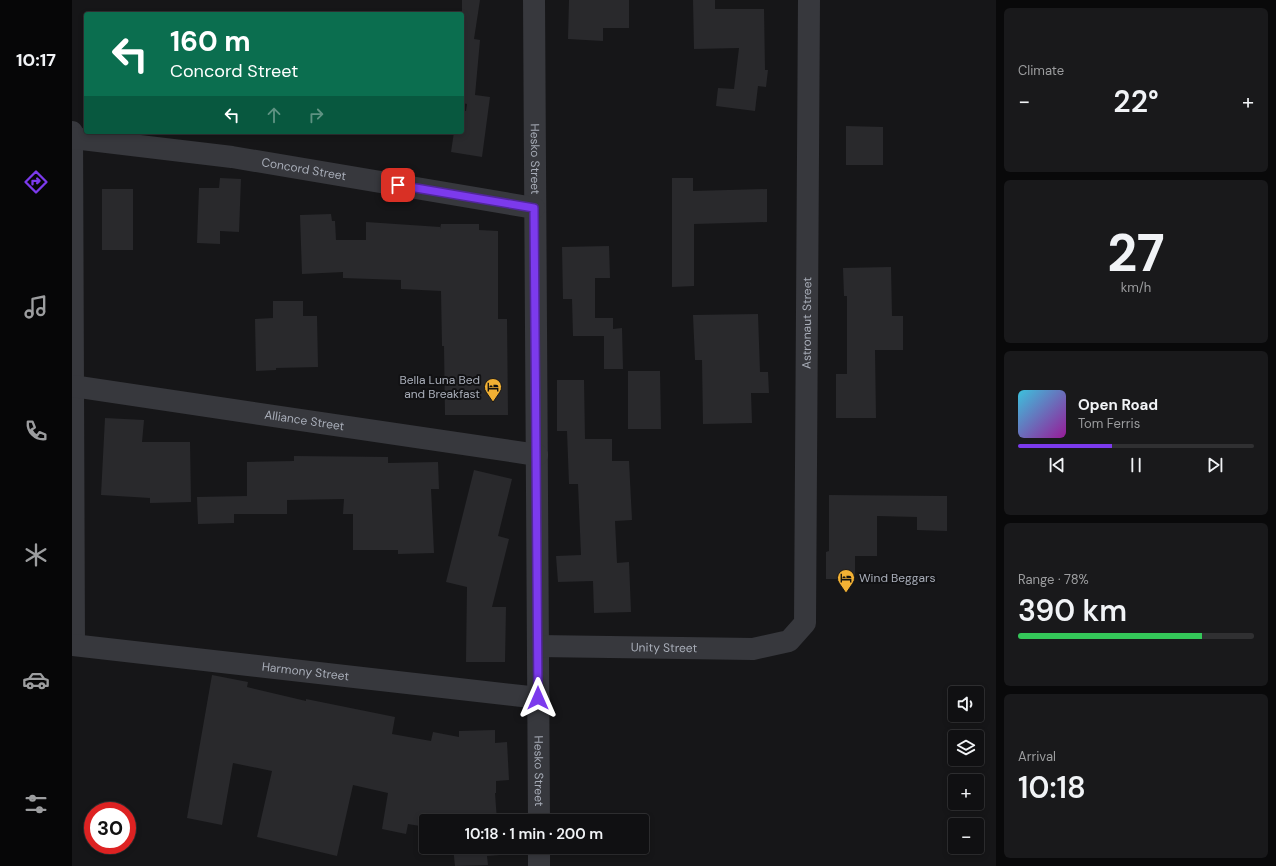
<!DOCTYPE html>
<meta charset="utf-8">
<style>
body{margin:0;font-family:"DM Sans",sans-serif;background:#19191b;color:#f1f3f6;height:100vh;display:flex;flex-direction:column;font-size:15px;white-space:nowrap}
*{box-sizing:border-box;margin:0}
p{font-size:13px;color:#9c9d9f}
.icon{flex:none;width:22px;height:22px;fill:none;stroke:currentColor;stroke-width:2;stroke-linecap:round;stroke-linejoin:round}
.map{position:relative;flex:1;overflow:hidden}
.sheet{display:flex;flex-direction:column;gap:8px;padding:8px;background:#09090a;width:280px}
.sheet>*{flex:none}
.banner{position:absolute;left:12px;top:12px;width:380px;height:122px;border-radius:4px;box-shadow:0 2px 6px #0003,0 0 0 1px #303032;background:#0b6e4f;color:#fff;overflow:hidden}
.tools{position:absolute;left:876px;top:686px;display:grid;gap:8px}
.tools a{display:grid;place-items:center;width:36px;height:36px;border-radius:4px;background:#101012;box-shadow:0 2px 6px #0003,0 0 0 1px #303032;font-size:20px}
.speed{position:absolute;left:12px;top:802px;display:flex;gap:8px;font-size:20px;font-weight:700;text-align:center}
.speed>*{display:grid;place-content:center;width:52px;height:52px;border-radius:50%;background:#101012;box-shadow:0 2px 6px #0003,0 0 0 1px #303032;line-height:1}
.speed .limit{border:6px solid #d22;background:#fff;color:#111}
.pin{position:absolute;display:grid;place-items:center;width:34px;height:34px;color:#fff;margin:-17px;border-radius:8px;box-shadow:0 2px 6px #0006}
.me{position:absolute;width:44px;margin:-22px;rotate:0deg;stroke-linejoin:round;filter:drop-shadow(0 0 3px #0008)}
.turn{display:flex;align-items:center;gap:14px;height:84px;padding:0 20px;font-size:18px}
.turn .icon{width:52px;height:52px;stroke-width:2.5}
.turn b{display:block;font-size:28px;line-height:34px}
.lanes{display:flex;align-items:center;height:38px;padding:0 20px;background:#0003;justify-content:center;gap:20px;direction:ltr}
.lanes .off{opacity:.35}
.big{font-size:30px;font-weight:600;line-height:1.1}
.sheet .card{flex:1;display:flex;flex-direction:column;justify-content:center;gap:6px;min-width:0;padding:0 14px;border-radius:6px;background:#19191b}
.sheet .dial{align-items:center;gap:0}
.dial b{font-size:52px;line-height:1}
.song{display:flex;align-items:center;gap:12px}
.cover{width:48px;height:48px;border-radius:6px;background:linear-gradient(135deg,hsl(190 70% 55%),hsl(300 70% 35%))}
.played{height:4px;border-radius:2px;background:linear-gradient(90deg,#7c3aed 40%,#303032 40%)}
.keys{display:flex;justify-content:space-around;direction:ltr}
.heat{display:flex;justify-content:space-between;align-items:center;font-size:22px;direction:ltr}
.charge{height:6px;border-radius:3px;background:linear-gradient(90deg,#34c759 78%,#303032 0)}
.trip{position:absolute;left:347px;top:814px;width:230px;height:40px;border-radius:4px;background:#101012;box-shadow:0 2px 6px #0003,0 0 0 1px #303032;font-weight:600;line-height:40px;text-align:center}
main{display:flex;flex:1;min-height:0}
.dock{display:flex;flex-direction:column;width:72px;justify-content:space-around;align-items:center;background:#060607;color:#9c9d9f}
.dock .icon{width:28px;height:28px}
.dock .active{color:#7c3aed}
.dock b{font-size:18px;color:#f1f3f6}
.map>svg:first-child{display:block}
.building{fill:#29292c}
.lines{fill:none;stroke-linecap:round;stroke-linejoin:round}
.minor{stroke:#37383d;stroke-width:22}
.route-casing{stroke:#51269a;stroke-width:10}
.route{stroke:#7c3aed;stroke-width:7}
.labels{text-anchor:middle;stroke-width:4;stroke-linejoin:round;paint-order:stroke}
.street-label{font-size:12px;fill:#a8adb8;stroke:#111113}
.poi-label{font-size:12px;fill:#a8adb8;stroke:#111113;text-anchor:end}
</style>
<main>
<nav class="dock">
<b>10:17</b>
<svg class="icon active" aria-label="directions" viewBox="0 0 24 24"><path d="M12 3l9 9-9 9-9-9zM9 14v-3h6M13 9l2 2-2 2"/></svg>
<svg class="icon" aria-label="music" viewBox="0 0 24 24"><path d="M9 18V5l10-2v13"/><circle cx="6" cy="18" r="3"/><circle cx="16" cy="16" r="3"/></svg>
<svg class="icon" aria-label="phone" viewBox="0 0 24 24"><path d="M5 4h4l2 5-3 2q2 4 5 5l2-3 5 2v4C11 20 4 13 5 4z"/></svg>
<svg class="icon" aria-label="climate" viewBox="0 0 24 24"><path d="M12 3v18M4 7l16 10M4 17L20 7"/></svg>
<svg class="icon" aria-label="car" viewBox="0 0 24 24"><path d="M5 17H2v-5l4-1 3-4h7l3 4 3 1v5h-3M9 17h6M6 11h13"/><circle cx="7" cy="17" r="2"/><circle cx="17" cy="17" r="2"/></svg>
<svg class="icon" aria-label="filters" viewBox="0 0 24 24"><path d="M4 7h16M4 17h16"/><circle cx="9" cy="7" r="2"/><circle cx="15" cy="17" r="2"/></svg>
</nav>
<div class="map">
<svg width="924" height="866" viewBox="0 0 924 866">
<rect width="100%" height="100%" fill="#161618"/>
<!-- building -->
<g class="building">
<path d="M390,0h18l-6,39 6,1 -5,55 15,2 -8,60 -31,-5 3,-20h8v-21h4l1,-7 -5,-1z"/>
<path d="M497,0h60v28h-26v13l-35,-2z"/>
<path d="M621,0h22v9h49l1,61h3l-2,17 -8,-1 -3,25 -39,-5 2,-18 16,1 5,-41 -45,1z"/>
<path d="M774,126l37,1v38h-37z"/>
<path d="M148,178l21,1 -2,53 -19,-1v13l-23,-1 2,-55h20z"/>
<path d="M600,178h21v13l74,-2v33l-73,2v62l-22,1z"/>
<rect x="30" y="189" width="31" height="61"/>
<path d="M259,214l1,7h3l1,19h30v-18l74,5v2l1,-5h38v6l19,1v88h9l1,96h-63l-1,-69h-2l-1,-55 -40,-2v-9l-58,-2v-6l-41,2 -2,-59z"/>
<path d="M537,246l1,32h-15v40h18v11l9,-1 1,41h-19v-33h-31l-1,-37h-9l-1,-52z"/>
<path d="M819,267l1,49h11v34h-28l1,68h-40v-44h11v-78h-3l-1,-28z"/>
<path d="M201,301h30v15h14l1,51 -42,1v2l-20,1 -1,-52 18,-1z"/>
<path d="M686,314l2,58h8l1,21h-18l1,30 -49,1 -1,-64h-7l-2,-45z"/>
<path d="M556,371h32l1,58h-33z"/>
<path d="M485,380h27l1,59h27v22h17l3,59 -17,1 2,42 12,-1 2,50 -37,1 -1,-32 -35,1 -2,-26 25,-1 -3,-71h-9l-2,-53h-10z"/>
<path d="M33,418l39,2 -2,22h48l1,60 -41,1v-5l-49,-3z"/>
<path d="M222,456l94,1v6l50,-1 1,27h-8l3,64 -36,1v-4h-45v-36h-10l1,-15 -57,1v14h-53v9l-36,1 -1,-27 50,-1v-34l47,-1z"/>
<path d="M402,470l38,9 -14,57 11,3 -17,68h14l-1,55h-39l1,-75 -21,-5z"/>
<path d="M757,495l118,1v35l-30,-1v-13l-40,-1v40h-22v23h-29v-27l3,-1z"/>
<path d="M140,675l36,7 -1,5 59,14v-2l89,18 -3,17 39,7 2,-9 26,5v-6l36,-1v13l12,-1 2,38 -13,1v12h-1l2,28h-71v6l-18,-3 -2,10 -24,-5 6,-36 -35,-8 -16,71 -80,-19 15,-66 -39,-8 -11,62 -35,-7z"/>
<path d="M381,847h47v8l-13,1 1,9 -33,1z"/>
</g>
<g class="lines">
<!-- minor -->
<g class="minor">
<path id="s1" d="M462,0l5,821"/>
<path d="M0,132l2,513"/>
<path id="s2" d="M0,138l160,19 302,51"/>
<path id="s3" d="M0,386l465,69"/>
<path id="s4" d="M0,645l467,53"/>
<path id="s5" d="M466,646l215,3 36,-8 16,-18 4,-623"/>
<path d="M467,847v19"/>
</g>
</g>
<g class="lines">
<defs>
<path id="route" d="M326,185l136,23 4,490"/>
</defs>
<!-- route casing -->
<use href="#route" class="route-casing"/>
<!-- route -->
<use href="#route" class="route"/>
</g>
<!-- icons -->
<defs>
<symbol id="hotel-pin" viewBox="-11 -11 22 30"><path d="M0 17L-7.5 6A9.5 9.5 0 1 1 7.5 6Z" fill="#f2b134" stroke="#111113"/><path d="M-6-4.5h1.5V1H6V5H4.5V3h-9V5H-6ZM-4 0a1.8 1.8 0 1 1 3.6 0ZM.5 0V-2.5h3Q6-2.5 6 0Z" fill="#111"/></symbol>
</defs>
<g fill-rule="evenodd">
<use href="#hotel-pin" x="411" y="377" width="20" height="27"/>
<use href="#hotel-pin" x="764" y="568" width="20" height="27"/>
</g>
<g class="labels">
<!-- street labels -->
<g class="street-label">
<text dy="4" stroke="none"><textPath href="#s1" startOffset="159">Hesko Street</textPath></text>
<text dy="4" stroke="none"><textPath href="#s2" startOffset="234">Concord Street</textPath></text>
<text dy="4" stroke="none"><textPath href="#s5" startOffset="576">Astronaut Street</textPath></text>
<text dy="4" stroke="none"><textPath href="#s3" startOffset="235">Alliance Street</textPath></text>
<text dy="4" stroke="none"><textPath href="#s5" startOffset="126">Unity Street</textPath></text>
<text dy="4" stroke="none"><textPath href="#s4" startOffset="235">Harmony Street</textPath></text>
<text dy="4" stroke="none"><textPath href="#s1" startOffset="771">Hesko Street</textPath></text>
</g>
<!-- poi labels -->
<g class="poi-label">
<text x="408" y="384">Bella Luna Bed<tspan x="408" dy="14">and Breakfast</tspan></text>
<text x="787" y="582" text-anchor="start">Wind Beggars</text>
</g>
</g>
</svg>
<div class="tools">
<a><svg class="icon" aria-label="sound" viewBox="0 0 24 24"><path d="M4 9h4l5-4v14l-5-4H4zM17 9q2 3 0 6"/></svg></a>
<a><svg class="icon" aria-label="layers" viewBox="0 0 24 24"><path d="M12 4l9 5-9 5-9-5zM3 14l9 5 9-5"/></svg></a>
<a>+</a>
<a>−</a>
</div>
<div class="speed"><div class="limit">30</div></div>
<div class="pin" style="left:326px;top:185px;background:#d93025"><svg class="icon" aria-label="arrive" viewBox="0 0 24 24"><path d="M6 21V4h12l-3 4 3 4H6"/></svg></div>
<svg class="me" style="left:466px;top:698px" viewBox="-20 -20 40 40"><path d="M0-17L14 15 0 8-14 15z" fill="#7c3aed" stroke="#fff" stroke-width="4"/></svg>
<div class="trip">10:18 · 1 min · 200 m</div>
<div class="banner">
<div class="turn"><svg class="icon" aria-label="left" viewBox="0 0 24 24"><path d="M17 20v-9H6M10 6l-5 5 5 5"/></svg><div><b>160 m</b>Concord Street</div></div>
<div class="lanes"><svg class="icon" aria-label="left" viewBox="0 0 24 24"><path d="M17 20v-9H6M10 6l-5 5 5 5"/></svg><svg class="icon off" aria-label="ahead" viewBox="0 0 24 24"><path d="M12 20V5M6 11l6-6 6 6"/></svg><svg class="icon off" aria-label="right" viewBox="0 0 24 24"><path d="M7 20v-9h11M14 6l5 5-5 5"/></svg></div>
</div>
</div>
<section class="sheet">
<div class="card"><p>Climate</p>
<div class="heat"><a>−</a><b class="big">22°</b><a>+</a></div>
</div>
<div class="card dial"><b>27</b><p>km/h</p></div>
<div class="card">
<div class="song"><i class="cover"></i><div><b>Open Road</b><p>Tom Ferris</p></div></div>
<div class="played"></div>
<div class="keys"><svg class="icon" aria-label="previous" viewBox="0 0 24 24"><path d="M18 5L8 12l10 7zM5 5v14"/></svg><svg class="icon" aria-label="pause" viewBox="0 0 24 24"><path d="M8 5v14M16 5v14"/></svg><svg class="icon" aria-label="next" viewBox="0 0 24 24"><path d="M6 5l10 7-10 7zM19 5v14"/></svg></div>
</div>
<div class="card"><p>Range · 78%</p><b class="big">390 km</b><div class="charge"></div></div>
<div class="card"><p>Arrival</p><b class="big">10:18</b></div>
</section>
</main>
